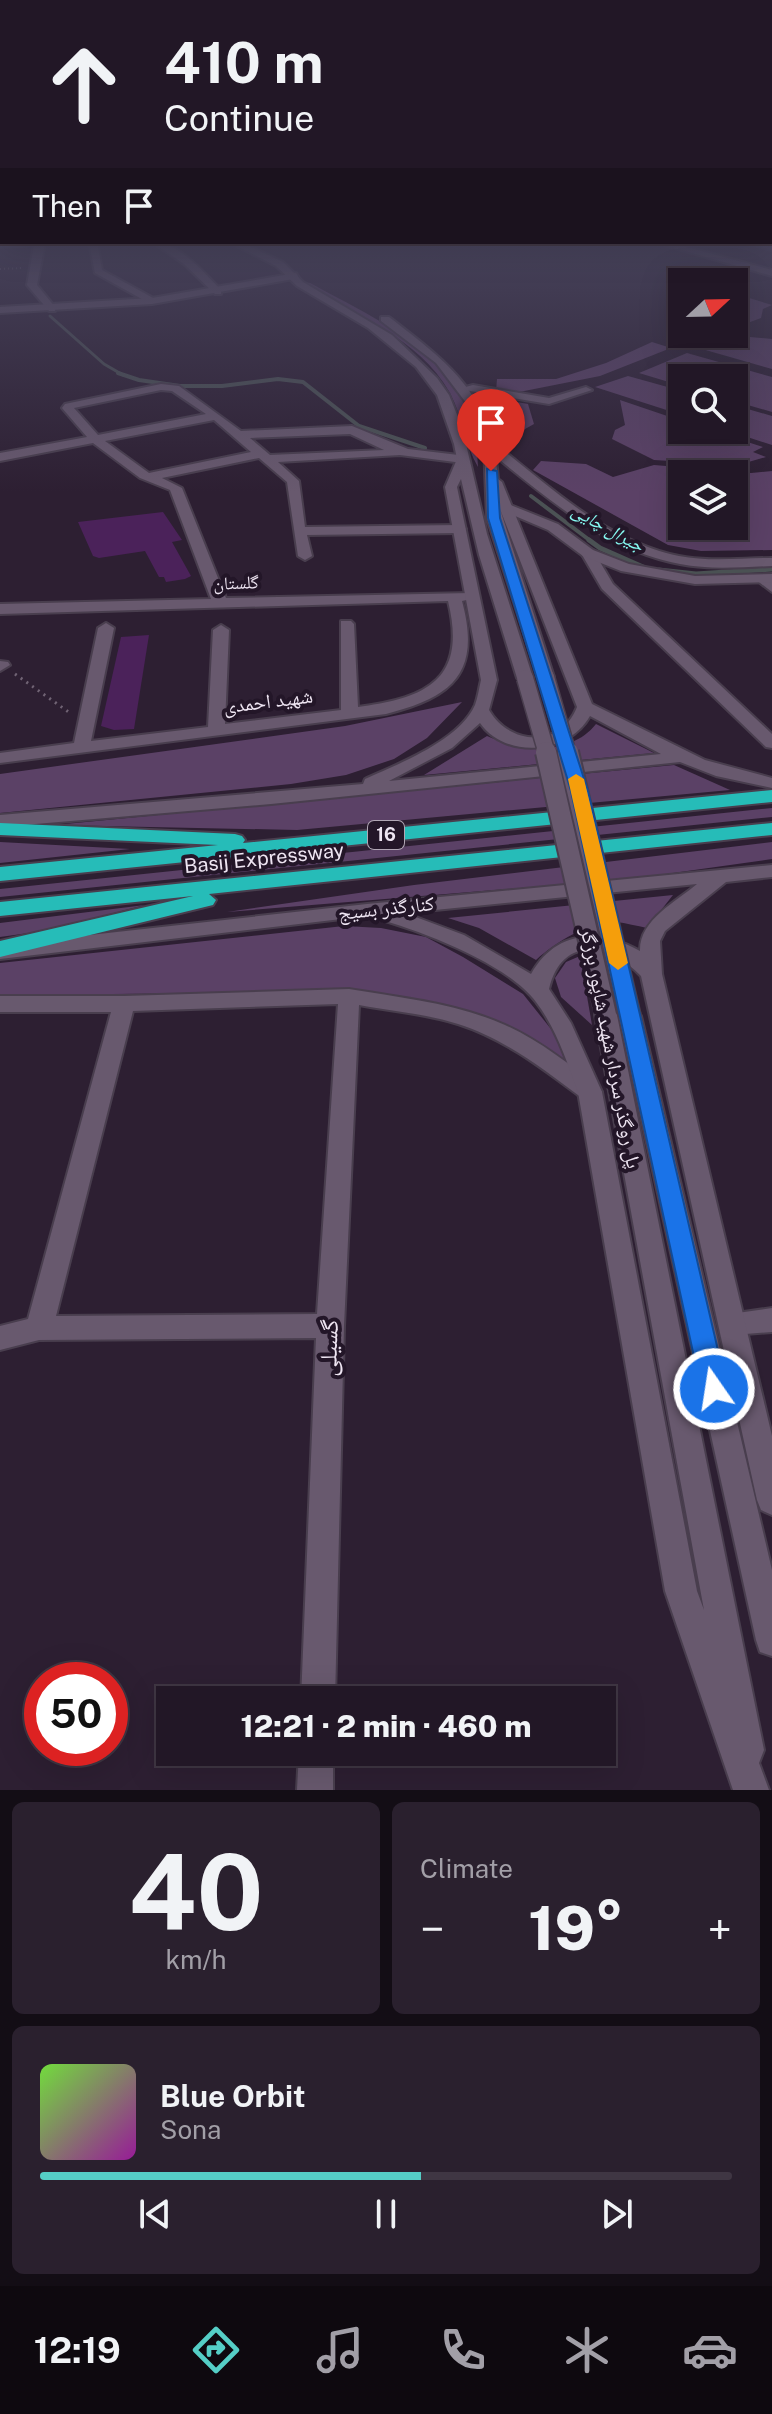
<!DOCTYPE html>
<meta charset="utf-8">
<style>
body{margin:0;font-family:"Public Sans","Noto Naskh Arabic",sans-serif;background:#2a202e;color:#f1f3f6;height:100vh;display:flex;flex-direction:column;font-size:30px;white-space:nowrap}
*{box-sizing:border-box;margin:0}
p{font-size:26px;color:#a29fa7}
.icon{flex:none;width:44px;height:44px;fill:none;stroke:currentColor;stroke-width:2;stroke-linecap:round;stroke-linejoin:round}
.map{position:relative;height:1790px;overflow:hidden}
.sheet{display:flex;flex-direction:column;gap:12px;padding:12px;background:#130d15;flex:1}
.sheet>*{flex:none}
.top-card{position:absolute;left:0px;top:0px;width:772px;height:244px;box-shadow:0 8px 32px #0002,0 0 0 2px #3f3643;background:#221726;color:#f1f3f6;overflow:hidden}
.needle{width:52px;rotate:68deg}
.buttons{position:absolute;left:668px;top:268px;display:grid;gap:16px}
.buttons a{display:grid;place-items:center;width:80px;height:80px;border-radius:0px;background:#221726;box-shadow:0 8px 32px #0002,0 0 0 2px #3f3643;font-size:40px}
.speed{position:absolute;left:24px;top:1662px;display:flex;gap:16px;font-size:40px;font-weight:700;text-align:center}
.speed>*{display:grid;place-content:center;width:104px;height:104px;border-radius:50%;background:#221726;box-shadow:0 8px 32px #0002,0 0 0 2px #3f3643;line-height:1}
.speed .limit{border:12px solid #d22;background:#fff;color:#111}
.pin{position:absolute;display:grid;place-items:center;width:68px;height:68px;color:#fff;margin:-82px -34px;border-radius:50% 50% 50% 0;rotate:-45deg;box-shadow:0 0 8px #0007}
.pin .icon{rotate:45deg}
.me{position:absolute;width:88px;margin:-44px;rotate:347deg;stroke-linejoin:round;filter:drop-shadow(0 0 6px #0008)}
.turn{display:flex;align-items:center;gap:28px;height:168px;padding:0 32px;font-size:36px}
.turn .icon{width:104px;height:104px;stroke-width:2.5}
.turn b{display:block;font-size:56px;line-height:68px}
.then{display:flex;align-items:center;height:76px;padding:0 32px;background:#0003;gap:16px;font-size:30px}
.big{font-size:60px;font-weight:800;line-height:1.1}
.sheet .card{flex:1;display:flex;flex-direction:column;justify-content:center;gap:12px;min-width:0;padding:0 28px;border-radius:12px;background:#2a202e}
.sheet .dial{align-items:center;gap:0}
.dial b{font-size:104px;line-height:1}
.song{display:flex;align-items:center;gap:24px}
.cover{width:96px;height:96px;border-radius:12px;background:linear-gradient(135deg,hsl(100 70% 55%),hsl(300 70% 35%))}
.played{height:8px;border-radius:4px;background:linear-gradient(90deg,#55cec6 55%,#3f3643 55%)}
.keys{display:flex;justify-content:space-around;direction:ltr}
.heat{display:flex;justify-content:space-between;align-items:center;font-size:44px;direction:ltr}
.sheet .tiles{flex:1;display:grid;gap:12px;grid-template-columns:1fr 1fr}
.card:last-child{grid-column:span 2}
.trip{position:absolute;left:156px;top:1686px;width:460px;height:80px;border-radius:0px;background:#221726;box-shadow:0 8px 32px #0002,0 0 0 2px #3f3643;font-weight:800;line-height:80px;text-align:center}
.dock{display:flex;height:128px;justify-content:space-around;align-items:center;background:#0e090f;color:#a29fa7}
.dock .icon{width:56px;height:56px}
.dock .selected{color:#55cec6}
.dock b{font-size:36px;color:#f1f3f6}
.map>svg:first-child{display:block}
.green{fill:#5b4166;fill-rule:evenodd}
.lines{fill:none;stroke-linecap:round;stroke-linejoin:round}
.stream-far2{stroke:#4b5254;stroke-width:3}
.stream-far1{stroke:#4b5254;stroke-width:4}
.stream{stroke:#4b5254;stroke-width:5}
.building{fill:#4b225a}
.minor-casing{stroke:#493e4e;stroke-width:4}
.tertiary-casing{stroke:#493e4e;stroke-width:4}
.secondary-casing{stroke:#493e4e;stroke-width:4}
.trunk-casing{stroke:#493e4e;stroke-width:4}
.path-far1{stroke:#706374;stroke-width:2;stroke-dasharray:1 3;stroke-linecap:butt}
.path{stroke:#706374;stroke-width:3;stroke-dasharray:2 5;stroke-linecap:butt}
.minor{fill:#68596e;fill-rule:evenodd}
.tertiary{fill:#68596e;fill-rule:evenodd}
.secondary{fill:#68596e;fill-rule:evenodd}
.trunk{fill:#26bcb8;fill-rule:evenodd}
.secondary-bridge-far1-casing{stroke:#493e4e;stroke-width:19;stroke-linecap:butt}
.secondary-bridge-casing{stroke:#493e4e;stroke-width:24;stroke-linecap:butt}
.secondary-bridge-far1{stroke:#68596e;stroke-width:16}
.secondary-bridge{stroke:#68596e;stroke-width:20}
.route{fill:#1a73e8;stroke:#114b97;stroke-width:2}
.slow{fill:#f59e0b}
.labels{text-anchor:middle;stroke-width:8;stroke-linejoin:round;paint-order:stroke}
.far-water-label{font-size:18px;font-style:italic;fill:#87fbf3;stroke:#231628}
.far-street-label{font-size:18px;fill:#eee5f2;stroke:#231628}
.shield{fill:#231628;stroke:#b1a7b5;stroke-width:2}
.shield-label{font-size:18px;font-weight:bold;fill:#eee5f2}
.street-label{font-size:20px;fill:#eee5f2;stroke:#231628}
.near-street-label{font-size:24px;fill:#eee5f2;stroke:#231628}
</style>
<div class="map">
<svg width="772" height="1790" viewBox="0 0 772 1790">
<rect width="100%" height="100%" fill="#2d1f32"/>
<!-- green -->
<g class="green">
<path d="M304,282l6,1c60,33 150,71 165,147 2,12 2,25 3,37 -13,-22 -15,-49 -28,-74 -32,-57 -96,-76 -146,-111z"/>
<path d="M746,297l26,8 -9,4 -2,9 -27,10v-25z"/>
<path d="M727,335l45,4v30l-77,-22z"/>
<path d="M652,342l19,6 -71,28 -91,18 -13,-3 1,-12h59l50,-16z"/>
<path d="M687,353l85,24v35l-38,-11v-23h-52v8l-43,-13z"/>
<path d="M628,376l54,15v24l-87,-28z"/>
<path d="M494,398l34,6 6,20 -25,14z"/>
<path d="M620,400l62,21v9h28l53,17 -10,5 13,5 -28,8 -84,-5 -42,-21 3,-9 10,-5z"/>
<path d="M734,405l38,11v29l-46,-15h8z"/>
<path d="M541,461l45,3 27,13 41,-12 97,8 21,-2v79l-71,1 -33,-6 -135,-75zM682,474h52v52h-52z"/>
<path d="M462,702l-35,36 -33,21 -48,16 -55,9 -291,29v-39l345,-48z"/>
<path d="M596,724l58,29 -230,22 63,-39c34,15 84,20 109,-12z"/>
<path d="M674,765l56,25 -433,40 -242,-5z"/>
<path d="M772,808v9l-772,80v-8z"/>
<path d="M0,842l130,7 -130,14z"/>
<path d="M772,842v17l-142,20 -403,33 187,-27z"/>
<path d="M673,895l-26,33c-10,-2 -21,-5 -31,-6 -28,0 -60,20 -80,38l-57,-32 -31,-10z"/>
<path d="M145,905l-102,26 -43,6v-14z"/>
<path d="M344,926l37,2 45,9 37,20 60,37 32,40 20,34 -44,-28 -178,-48 -353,3v-32z"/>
<path d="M580,956l12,69 -31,-28 -6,-19 11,-16z"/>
</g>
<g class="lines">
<!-- stream-far2 -->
<path class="stream-far2" d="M50,316l54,48 19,11"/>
<!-- stream-far1 -->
<g class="stream-far1">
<path d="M118,373l21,7 41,6h42l56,-7 25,3 56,44 66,22"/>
<path d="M531,496l61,46"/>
</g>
<!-- stream -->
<g class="stream">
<path d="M589,540l11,8 43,19"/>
<path d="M659,570l37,4 76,-5"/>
</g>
</g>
<!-- building -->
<g class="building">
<path d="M163,512l19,28 -10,2 19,34 -6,3 -19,3 -2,-5h-5l-14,-26 -46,7 -6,-2 -15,-34z"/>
<path d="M149,635l-15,94 -20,1 -13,-4 20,-89z"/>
</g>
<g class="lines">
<defs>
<g id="minor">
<path d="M0,242h45l-8,43 18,22v4h-6l-22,-26 7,-40 -34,2z"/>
<path d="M89,242h8l5,28 53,29v4h-6l-54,-30z"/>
<path d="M152,242c27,0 51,30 69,48v4h-6l-31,-30z"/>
<path d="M654,242h14l104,28v6z"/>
<path d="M750,242l22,2v6l-21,-6z"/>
<path d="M161,384l18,2 62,45 111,-5 56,23 59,7 2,3 -6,4 -63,-8 -122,7 21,19 6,46 154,-2 7,4 -7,4 -152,2 5,21 -7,4 -7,-4 -11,-74 -28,-24 -97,20 20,10 44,110 245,-5v6l-9,2c19,71 -8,96 -76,113l-386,49v-10l74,-10 24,-115 8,-5 8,5 -23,113 117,-14 5,-97 8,-5 8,5 -4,94 116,-14v-89h10l3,3 4,83c71,-9 109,-29 90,-106l-448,13v-10l211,-5 -41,-109 -30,-12 -47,-35 -93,18v-8l87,-16 -25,-29 3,-4zM161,390l11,1 34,23 -108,21 -24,-27zM214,420l37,32 -102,21 -44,-32zM350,434l34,16 -114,5 -20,-17z"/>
<path d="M473,385l76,13 37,-11 6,3 -43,14 -91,-15z"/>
<path d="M588,549l5,1 20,34 159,150v14l-6,-1 -164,-158 -21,-36z"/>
<path d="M762,575l10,5v12l-17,-13z"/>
<path d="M0,661l8,1 2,3 -10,6z"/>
<path d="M349,989c53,9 107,14 156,36 34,15 63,39 93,61l4,6 -4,6 -8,3 -8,-3c-39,-29 -77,-59 -124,-74 -31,-10 -66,-13 -99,-19l-15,321 -9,374h-34l15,-362 -277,2 -39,10v-24l28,-7 83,-307h-111v-16h124zM338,1004l-21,310 -261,2 77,-305z"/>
<path d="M772,1308v24l-39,3 -10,-4 -4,-8 4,-8z"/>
<path d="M299,1752h34v38h-36z"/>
</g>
<g id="tertiary">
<path d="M296,273l3,5 -147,26 -152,9v-6l152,-9z"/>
<path d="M486,443h8c55,43 114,99 185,113 30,6 62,2 93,2v8c-30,1 -62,4 -92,-2 -76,-14 -136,-69 -194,-115z"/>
<path d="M508,504l50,20 35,26 36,14 66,12 77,-2v8l-77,2 -74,-13 -38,-15 -35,-26 -45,-19 -2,-3z"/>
</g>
<g id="secondary">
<path d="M229,242h11l43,20 20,20 89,53 45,43 12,17 13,32 25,107 46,144 -8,5 -8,-5 -38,-123 -18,-76 -4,8 40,193 -8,30c21,36 72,38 88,-3l-77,-198 54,168 -8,5 -8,-5 -51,-159 -3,-72 -14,-38 -34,-45 -55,-42v-4h8c61,47 104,79 109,162l4,3 90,222 113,56 67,18v10l-56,-12 -36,-14 -409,42 -271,23v-12l363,-31 2,-5c33,-15 94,-38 110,-74 3,-8 4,-17 6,-25l-36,-193 12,-28 -3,-15 -17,-49 -21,-28 -48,-39 -71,-42 -21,-20zM590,716l71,38 -272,27 63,-33 28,-25c25,36 88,32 110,-7z"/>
<path d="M772,865v12l-46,5 -61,49 -5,10 2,33 110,462v79l-11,-5 -4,-10 -116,-524c-32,-33 -79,-41 -92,13l22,34 31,69 95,499 7,19 -109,-595 3,-5h16l3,5 147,735 -5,13 10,27h-36l-68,-199 -87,-499c-11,-30 -22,-64 -42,-90 -30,-40 -121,-74 -169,-86l-367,43v-14l367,-41zM697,884c-21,18 -58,36 -57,67 -41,-23 -84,-21 -109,23l-67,-39 -59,-22z"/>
<path d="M630,1008l8,3 3,5 131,554v86l-12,-4 -4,-12 -137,-624 3,-5z"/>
</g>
<g id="trunk">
<path d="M772,790v12l-772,79v-14l218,-22 -218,-10v-12l235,11 7,2 3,4 -2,3z"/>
<path d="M772,823v12l-563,59 7,6 -3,5 -213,52v-16l193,-45 -193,20v-14z"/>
</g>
</defs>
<!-- minor casing -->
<use href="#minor" class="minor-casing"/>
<!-- tertiary casing -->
<use href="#tertiary" class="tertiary-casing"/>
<!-- secondary casing -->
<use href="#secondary" class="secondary-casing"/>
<!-- trunk casing -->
<use href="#trunk" class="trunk-casing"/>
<!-- path-far1 -->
<path class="path-far1" d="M0,269l21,-1"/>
<!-- path -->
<path class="path" d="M15,674l55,39"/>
<!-- minor -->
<use href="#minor" class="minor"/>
<!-- tertiary -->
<use href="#tertiary" class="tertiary"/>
<!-- secondary -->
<use href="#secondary" class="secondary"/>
<!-- trunk -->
<use href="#trunk" class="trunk"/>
<defs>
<g id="secondary-bridge-far1">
<path d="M546,677l22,77"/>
<path d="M525,678l22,76"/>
</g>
<g id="secondary-bridge">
<path d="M546,752l60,263"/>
<path d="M568,752l62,264"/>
</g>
</defs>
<!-- secondary-bridge-far1 casing -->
<use href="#secondary-bridge-far1" class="secondary-bridge-far1-casing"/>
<!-- secondary-bridge casing -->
<use href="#secondary-bridge" class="secondary-bridge-casing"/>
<!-- secondary-bridge-far1 -->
<use href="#secondary-bridge-far1" class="secondary-bridge-far1"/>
<!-- secondary-bridge -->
<use href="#secondary-bridge" class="secondary-bridge"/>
</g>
<!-- sky -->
<linearGradient id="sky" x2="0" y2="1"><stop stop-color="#19111c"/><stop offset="0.49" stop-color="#46425a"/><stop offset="1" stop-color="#46425a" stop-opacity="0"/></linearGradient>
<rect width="772" height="492" fill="url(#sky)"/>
<!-- route -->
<path class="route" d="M487,469l10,2 3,47 88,273 139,598 -3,8 -10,3 -9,-3 -4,-8 -130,-598 -83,-273z"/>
<!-- slow -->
<path class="slow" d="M576,774l8,5 44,184 -10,7 -9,-7 -41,-184z"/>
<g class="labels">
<!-- far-water labels -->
<g class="far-water-label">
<text transform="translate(608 528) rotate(29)" y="6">جیرال چایی</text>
</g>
<!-- far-street labels -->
<g class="far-street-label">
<text transform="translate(236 583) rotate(-2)" y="6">گلستان</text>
</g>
<!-- shield labels -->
<rect class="shield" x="368" y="821" width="36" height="28" rx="6"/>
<g class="shield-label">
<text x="386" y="841">16</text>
</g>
<!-- street labels -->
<g class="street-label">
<text transform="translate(268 701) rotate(-7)" y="7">شهید احمدی</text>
<text transform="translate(264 858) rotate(-6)" y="7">Basij Expressway</text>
<text transform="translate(386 908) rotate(-6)" y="7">کنارگذر بسیج</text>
<text transform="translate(611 1048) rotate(79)" y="7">پل روگذر سردار شهید شاپور برزگر</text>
</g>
<!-- near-street labels -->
<g class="near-street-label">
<text transform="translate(329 1348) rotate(-88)" y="8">گسیلی</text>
</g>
</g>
</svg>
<div class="buttons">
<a><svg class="needle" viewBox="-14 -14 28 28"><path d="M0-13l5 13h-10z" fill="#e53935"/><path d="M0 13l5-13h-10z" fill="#a29fa7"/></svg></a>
<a><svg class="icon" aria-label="search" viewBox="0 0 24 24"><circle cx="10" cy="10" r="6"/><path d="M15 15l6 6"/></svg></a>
<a><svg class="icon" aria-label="layers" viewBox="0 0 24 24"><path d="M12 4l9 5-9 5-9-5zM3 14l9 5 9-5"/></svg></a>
</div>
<div class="speed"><div class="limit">50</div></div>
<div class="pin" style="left:491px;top:471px;background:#d93025"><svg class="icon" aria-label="arrive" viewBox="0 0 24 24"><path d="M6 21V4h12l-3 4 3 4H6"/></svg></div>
<svg class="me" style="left:714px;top:1389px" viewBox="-20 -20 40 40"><circle r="17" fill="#1a73e8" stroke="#fff" stroke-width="3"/><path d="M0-11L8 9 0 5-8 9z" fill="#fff"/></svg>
<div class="trip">12:21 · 2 min · 460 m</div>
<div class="top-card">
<div class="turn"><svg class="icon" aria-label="ahead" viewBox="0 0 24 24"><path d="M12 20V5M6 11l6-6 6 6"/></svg><div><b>410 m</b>Continue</div></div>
<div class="then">Then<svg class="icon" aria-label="arrive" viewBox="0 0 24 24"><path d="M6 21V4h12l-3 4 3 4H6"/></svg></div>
</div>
</div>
<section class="sheet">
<div class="tiles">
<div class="card dial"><b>40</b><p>km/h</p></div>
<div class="card"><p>Climate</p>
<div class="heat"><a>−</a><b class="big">19°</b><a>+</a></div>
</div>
<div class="card">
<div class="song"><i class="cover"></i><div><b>Blue Orbit</b><p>Sona</p></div></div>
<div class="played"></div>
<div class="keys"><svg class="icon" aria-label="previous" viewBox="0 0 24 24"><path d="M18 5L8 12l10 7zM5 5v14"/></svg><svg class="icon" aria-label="pause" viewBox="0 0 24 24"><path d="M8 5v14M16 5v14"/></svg><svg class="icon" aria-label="next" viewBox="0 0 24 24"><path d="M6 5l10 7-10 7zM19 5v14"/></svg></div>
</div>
</div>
</section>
<nav class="dock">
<b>12:19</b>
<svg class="icon selected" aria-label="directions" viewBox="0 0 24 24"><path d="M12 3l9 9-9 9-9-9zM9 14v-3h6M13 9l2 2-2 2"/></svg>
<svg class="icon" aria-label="music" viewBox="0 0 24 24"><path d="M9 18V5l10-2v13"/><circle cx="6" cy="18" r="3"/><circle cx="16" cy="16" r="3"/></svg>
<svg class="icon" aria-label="phone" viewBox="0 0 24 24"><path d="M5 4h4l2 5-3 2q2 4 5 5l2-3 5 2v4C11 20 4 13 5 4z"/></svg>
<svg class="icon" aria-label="climate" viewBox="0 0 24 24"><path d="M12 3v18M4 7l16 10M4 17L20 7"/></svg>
<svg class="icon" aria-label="car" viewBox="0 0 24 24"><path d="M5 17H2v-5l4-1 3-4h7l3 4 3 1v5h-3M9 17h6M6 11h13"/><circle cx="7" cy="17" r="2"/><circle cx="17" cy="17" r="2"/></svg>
</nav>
